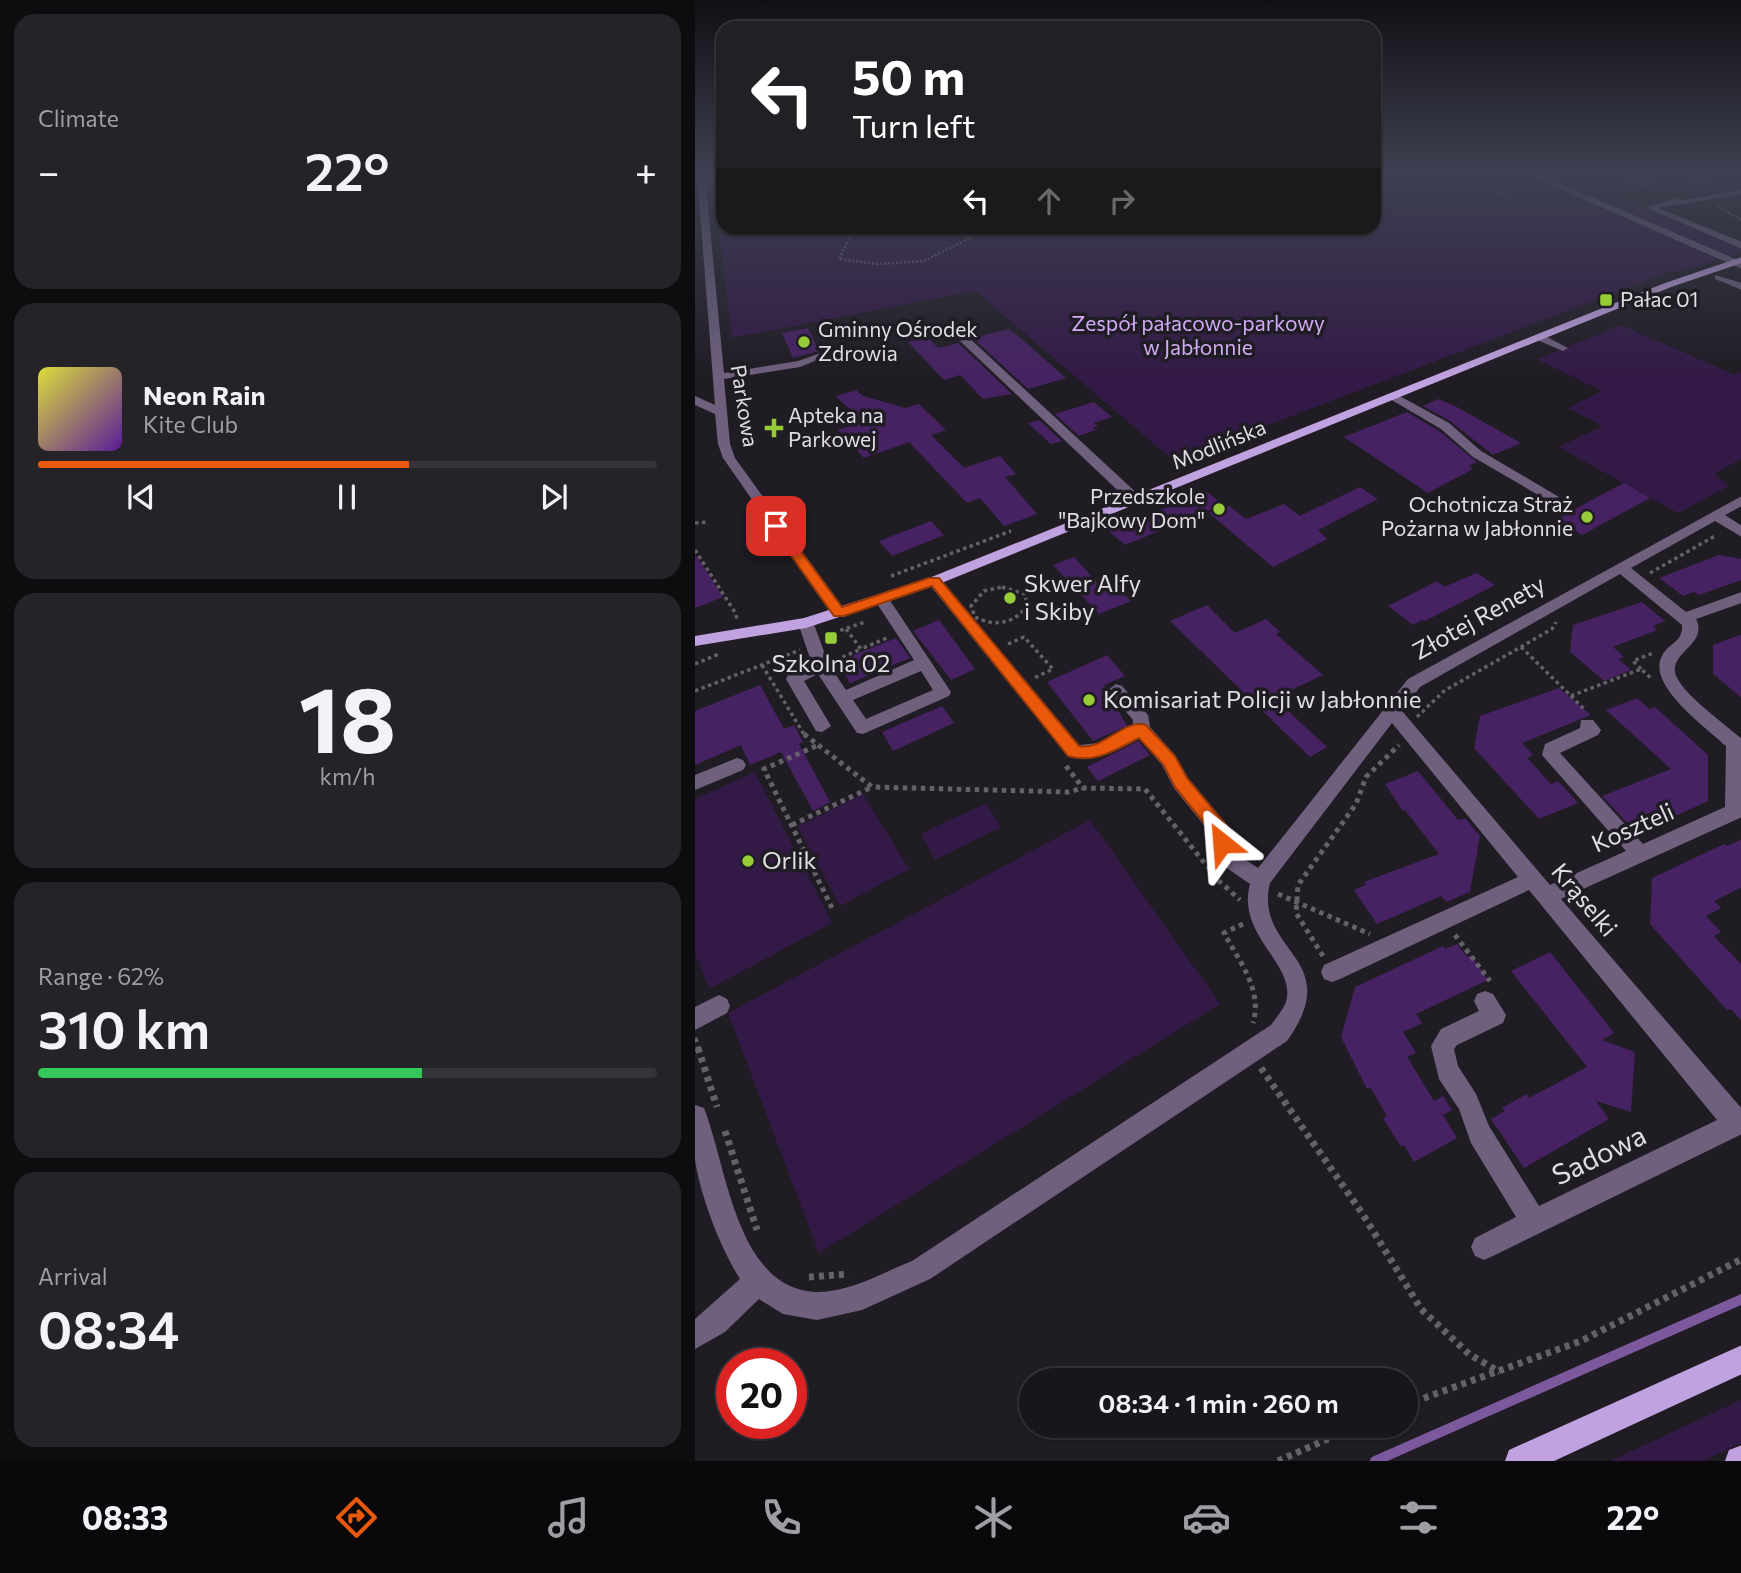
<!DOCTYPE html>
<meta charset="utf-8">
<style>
body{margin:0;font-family:Commissioner,sans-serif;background:#252228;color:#f1f3f6;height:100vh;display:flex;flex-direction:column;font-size:26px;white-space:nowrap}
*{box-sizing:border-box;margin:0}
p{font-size:23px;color:#9f9fa3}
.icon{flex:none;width:38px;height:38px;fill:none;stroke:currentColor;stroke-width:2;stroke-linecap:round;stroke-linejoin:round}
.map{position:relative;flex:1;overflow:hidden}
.panel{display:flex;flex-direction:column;gap:14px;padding:14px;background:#0d0c0f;width:695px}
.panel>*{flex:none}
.banner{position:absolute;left:21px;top:21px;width:665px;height:214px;border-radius:21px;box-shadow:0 2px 5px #0004,0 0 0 2px #36343a;background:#202124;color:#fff;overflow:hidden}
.speed{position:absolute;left:21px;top:1348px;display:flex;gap:14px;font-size:35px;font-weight:700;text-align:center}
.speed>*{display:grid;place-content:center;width:91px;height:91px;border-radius:50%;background:#18151b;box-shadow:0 2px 5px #0004,0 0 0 2px #36343a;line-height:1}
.speed .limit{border:10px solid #d22;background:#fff;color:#111}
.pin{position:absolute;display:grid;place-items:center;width:60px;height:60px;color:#fff;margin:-30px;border-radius:14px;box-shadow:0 4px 10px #0006}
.me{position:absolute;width:77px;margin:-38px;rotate:332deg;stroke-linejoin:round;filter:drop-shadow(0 0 5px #0008)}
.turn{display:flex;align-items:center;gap:24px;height:147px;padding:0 21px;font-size:32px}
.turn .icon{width:91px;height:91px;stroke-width:2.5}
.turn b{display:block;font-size:49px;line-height:60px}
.lanes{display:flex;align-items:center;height:66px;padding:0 21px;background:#0003;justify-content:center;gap:35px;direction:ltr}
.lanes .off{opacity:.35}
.big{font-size:52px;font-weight:600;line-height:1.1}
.panel .tile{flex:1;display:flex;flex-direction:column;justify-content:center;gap:10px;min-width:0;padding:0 24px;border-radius:21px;background:#252228}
.panel .dial{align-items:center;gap:0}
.dial b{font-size:91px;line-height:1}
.song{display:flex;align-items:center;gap:21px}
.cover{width:84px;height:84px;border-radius:10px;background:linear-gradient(135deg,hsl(60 70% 55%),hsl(270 70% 35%))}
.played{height:7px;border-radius:4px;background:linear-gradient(90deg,#ea580c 60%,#36343a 60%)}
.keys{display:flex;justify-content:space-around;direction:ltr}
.heat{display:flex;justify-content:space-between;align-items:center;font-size:38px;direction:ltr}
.charge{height:10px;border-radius:5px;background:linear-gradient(90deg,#34c759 62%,#36343a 0)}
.trip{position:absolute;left:324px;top:1368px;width:399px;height:70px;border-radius:35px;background:#18151b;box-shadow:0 2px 5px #0004,0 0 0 2px #36343a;font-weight:600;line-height:70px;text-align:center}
.dock{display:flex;height:112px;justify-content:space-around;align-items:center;background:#0a080b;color:#9f9fa3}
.dock .icon{width:49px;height:49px}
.dock .selected{color:#ea580c}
.dock b{font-size:32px;color:#f1f3f6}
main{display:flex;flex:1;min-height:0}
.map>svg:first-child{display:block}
.green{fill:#331a46}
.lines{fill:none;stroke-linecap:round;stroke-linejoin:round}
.stream{stroke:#7c589d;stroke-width:10}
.building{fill:#462262}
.path-far3{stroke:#656168;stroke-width:2.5;stroke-dasharray:2 2;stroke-linecap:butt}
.path-far2{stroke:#656168;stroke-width:3.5;stroke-dasharray:3.5 3.5;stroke-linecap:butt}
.path-far1{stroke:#656168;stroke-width:5;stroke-dasharray:4.5 4.5;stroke-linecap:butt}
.path{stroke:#656168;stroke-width:7;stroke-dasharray:5 5;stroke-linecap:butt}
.minor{fill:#6f607e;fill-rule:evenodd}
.major{fill:#c1a2e0;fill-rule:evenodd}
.route{fill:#ea580c;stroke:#983908;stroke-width:2}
.poi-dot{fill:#98cb38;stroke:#201c24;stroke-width:2.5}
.labels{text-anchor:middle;stroke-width:7;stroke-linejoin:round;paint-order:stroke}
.far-poi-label{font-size:21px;fill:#e0dde3;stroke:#201c24;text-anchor:start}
.far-park-label{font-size:21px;fill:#d2abf7;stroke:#201c24}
.far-street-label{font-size:21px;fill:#e0dde3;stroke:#201c24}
.poi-label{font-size:24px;fill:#e0dde3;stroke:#201c24;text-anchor:start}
.street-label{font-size:24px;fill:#e0dde3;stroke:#201c24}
.near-street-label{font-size:28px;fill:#e0dde3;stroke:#201c24}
</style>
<main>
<section class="panel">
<div class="tile"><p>Climate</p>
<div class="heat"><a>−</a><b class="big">22°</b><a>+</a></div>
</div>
<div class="tile">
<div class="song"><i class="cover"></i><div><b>Neon Rain</b><p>Kite Club</p></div></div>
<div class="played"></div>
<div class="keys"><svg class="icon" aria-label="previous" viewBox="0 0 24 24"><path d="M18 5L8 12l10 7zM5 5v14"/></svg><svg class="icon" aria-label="pause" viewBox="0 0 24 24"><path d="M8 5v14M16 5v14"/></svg><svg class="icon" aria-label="next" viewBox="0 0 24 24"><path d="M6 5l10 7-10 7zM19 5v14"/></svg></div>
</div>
<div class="tile dial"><b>18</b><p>km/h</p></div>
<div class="tile"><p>Range · 62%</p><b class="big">310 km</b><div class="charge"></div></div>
<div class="tile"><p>Arrival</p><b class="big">08:34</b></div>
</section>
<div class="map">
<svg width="1047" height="1461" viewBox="0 0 1047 1461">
<rect width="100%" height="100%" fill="#201c24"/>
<!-- green -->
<g class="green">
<path d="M679,172h188l179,77 1,4 -64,19 -6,-1 -498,190 -199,-170 -243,47 -16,-132 7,-1v23h651z"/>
<path d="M976,172l34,15 -26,4 -50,-18z"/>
<path d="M926,325l114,50 6,-3v87l-27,15 15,12 -51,27 -120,-66 45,-21 -36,-18 35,-17 -65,-32z"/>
<path d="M60,772l77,151 -123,66 -14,-36v-154z"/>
<path d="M168,794l46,75 -69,37 -42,-79z"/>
<path d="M291,803l15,24 -66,33 -14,-26z"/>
<path d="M395,820l130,184 -401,249 -91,-240z"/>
<path d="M1046,1400v43l-38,18h-93z"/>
</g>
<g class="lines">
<!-- stream -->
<path class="stream" d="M680,1461l367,-162"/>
</g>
<!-- building -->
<g class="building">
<path d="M113,328l11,23 -26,7 -11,-25z"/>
<path d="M314,329l8,6 49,43 -38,11 -55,-51z"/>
<path d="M232,337l11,11 20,-5 54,51 -29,5 -23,-24 -16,5 -36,-38z"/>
<path d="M161,390l7,6 42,12 14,-4 27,26 -15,5 33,33 36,-12 16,18 -11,3 32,37 -33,12 -24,-28 -13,5 -58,-61 -45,16 -26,-28 24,-8 -26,-26z"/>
<path d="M743,399l15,6 68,38 -28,12 -43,-34 -27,-15z"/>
<path d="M399,402l18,15 -18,6 4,3 -5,2 3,2 -17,6 -24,-22z"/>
<path d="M712,412l32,19 38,31 -8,4 4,3 -45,24 -84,-56z"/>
<path d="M344,420l23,21 -11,3 -23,-21z"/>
<path d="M929,483l26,15 -68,37 -26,-16z"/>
<path d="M665,487l18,12 -60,31 9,9 -54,28 -64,-54 20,-7 17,13 38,-15 16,12z"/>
<path d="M511,491l17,14 -98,40 -16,-14z"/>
<path d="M236,521l13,14 -52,21 -13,-15z"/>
<path d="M0,554l28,43 -28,11z"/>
<path d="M1024,555l23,4v21l-43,15 -5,-3 -11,4 -24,-18z"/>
<path d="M379,557l26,29 12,-5 19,20 -32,13 -46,-49z"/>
<path d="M782,573l18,12 -70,36 -3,-1 -9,5 -25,-19 49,-25 7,6z"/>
<path d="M947,602l23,19 -12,5 4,4 -44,17 11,10 -6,2 13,11 -27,11 -34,-29 3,-27z"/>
<path d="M512,605l28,28 31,-14 14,13 -4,2 47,41 -49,23 53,49 -17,10 -140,-136z"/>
<path d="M244,620l36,49 -24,11 -38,-49z"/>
<path d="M1047,634v64l-29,-24v-29z"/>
<path d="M201,638l14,20 -60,25 -13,-21z"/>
<path d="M412,655l18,21 -21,9 23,41 -34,15 -46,-59z"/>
<path d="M65,685l24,44 10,-4 9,17 -4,2 31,58 -17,9 -32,-59 -31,13 -9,-20 -46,20v-54z"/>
<path d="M864,688l32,27 -69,28 11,12 -6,3 24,26 7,-3 20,22 -39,16 -65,-71 6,-32z"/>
<path d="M942,698l12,11 6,-2 53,48v46l-59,27 -6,-6 -12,5 -29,-31 69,-27 -65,-59z"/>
<path d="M247,706l12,17 -61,28 -11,-19z"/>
<path d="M443,741l12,14 -52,26 -11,-14z"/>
<path d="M723,771l40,49 7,-2 15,18 -10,56 -24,10 -5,-6 -64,28 -23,-34 12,-5 -2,-3 75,-28 -34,-44 -2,1 -18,-27z"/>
<path d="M1047,839v48l-28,14 7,7 -15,8 15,16 -7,4 28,29v56l-11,-12 -4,1 -77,-86 2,-46 72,-34 3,2z"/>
<path d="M762,944l10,13 4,-2 17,25 -72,34 6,9 -19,9 13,21 -9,4 27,44 9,-5 9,14 -9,5 14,23 -43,24 -10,-17 -3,2 -18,-29 4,-2 -17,-29 -3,2 -26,-52 14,-50 88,-41 2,3z"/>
<path d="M855,952l64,81 -12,7 33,12 -4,60 -35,-11 13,18 -85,49 -33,-49 14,-8 -3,-3 25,-14 2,4 58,-31 -76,-96z"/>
</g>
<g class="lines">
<!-- path-far3 -->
<g class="path-far3">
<path d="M916,172l47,20"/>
<path d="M934,172l40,18"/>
<path d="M979,172l31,13"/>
<path d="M1000,180l17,-2"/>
<path d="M803,193l30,-6"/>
<path d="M1023,207l24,13"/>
<path d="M159,228l-15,31 38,5 47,-3 66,-33"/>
</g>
<!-- path-far2 -->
<g class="path-far2">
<path d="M0,523l12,-1"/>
<path d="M0,550l41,64 1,7"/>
<path d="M955,573l65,-37"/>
<path d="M196,576l120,-45"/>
<path d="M307,587l23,7 2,12c-13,18 -33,21 -52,11l-4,-11 13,-15z"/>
<path d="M151,629l15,20 28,-12"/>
<path d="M132,635l38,-13"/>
<path d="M313,644l16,-7 29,32 -19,9"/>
<path d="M826,647l50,49 70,-27 11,10"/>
<path d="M141,660l25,-11"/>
<path d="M0,664l24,-10"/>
<path d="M67,665l43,71"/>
<path d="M946,669l-8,-8 20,-8"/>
<path d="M0,691l105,-41"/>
<path d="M876,696l14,14"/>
<path d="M722,717l27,-26 108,-62 4,-7"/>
</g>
<!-- path-far1 -->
<g class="path-far1">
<path d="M109,734l68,53 197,5 14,-4"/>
<path d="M121,746l-52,23 69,141"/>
<path d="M371,766l17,22 62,1 74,92 21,19"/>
<path d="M97,825l80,-38"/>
<path d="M583,894l92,40"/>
<path d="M548,924l-19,9c15,28 39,57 29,90"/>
<path d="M760,935l35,46"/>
<path d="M628,956l-27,-43 2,-28 58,-81 10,-27 33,-32"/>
<path d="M0,1038l4,12"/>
</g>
<!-- path -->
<g class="path">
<path d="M3,1048l19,59"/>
<path d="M566,1068l101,145 59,96 48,45 31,18"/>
<path d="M30,1131l32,99"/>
<path d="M114,1277l40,-3"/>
<path d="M710,1405l176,-64 161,-82"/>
<path d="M583,1461l79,-35"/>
</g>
<!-- minor -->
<g class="minor">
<path d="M2,172h8l1,9 17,-1v4l-17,2 18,187 74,-12 31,-11 5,3 -34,14 -76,12 6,65 5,14 109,151 3,4 -3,4h-10l-111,-159 -5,-14 -3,-30 -20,-9v-9l20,9z"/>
<path d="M781,172h58l208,90v7l-216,-95z"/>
<path d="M1047,189v5l-84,14 84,34v7l-97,-42 35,-9 4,2z"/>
<path d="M1020,275l27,8v7l-27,-11z"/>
<path d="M263,335h8l175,162v6h-10l-173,-164z"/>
<path d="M842,336h8l23,12 -5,3 -26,-11z"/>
<path d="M695,395h8l51,28 32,28 78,46 -7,4 -5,-1 -74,-43 -32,-28 -51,-30z"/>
<path d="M1047,496v10l-17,9 17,11v11l-27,-16 -84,47 55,44 56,-20v11l-46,16c12,25 -24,32 -21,53 3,19 51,53 67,67v78l-181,82 181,210v25l-249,122 -9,4 -9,-4 -4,-9 4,-9 41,-21 -45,-74 -12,-34 -20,-30 -8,-33 10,-17 38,-18 -5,-10 3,-7 8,-3 8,3 13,21 -3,8 -46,22 -3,4 4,17 18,28 13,32 50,80 178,-86 -188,-230 -189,89 -8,3 -8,-3 -3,-7 3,-7 194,-88 -126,-154 -122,160c-17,69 77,74 17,158l-357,238 -68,31 -45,10 -34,-6 -24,-15 -34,33 -30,17v-30l45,-40c-20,-32 -39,-81 -45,-119 0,-17 0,-37 0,-55l9,3c23,58 32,181 112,184 32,1 66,-19 96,-31l359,-236c5,-7 12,-15 15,-23 11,-38 -50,-66 -36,-118l-32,-22 -7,-28 -37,-46 -12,-23 -23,-27c-22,13 -46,26 -71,18l-139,-172v-6h10l140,167 19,-2 35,-17v-6l-25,-30 8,-6 6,2 26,29 2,12 25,28 13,23 39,47 7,27 24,16 150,-189zM925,574l62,51c1,18 -13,17 -20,31 -16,29 45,72 64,90l-1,61 -82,37 -83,-91 38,-18 3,-5 -8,-10h-12l-1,8 -35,16 -3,11 84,96 -76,34 -148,-174 18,-24z"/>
<path d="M187,594l5,2 64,96 -2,4 -86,38 -6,-1 -39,-59 -14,7 27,45 -9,6 -6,-1 -30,-52 2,-4 24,-11 -14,-41 8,-5 6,1 17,46 17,25 68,-30 -40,-61zM226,671l12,19 -67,29 -13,-19z"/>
<path d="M42,758l6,2 3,5 -3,5 -48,20v-15z"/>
<path d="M24,995l8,4 3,7 -3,7 -32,17v-23z"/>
</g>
<!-- major -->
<g class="major">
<path d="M1047,257v6l-71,24 -732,297 -133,44 -111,18v-10l109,-18 125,-40 736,-295z"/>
<path d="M1047,1345v29l-188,87h-49l4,-11z"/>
<path d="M1047,1445v16h-17l4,-11z"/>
</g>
</g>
<!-- sky -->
<linearGradient id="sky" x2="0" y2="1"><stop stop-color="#120f14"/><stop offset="0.46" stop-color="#3c4050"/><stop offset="1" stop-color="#3c4050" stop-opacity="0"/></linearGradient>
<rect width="1047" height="377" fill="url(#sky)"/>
<!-- route -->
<path class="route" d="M76,523h9l62,84 87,-29h10l140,168c24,5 45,-28 67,-21l29,31 12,22 40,48 4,17 -3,5h-13l-3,-15 -37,-46 -12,-23 -24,-26c-24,12 -44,26 -71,18l-136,-170 -88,30h-10l-64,-90z"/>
<!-- markers -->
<g class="poi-dot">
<rect x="904" y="293" width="14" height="14" rx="3.5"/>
<circle cx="109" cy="342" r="7"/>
<path d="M75.5 417.5h7v7h7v7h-7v7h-7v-7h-7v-7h7z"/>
<circle cx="524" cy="509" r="7"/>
<circle cx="892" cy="517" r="7"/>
<circle cx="315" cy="598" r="7"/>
<rect x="129" y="631" width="14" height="14" rx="3.5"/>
<circle cx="394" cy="700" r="7"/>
<circle cx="53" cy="861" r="7"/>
</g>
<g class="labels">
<!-- far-poi labels -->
<g class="far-poi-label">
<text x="925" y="307">Pałac 01</text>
<text x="123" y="337">Gminny Ośrodek<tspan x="123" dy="24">Zdrowia</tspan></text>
<text x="93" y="423">Apteka na<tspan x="93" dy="24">Parkowej</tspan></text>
<text x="510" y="504" text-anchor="end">Przedszkole<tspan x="510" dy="24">"Bajkowy Dom"</tspan></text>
<text x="878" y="512" text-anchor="end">Ochotnicza Straż<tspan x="878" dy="24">Pożarna w Jabłonnie</tspan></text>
</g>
<!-- far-park labels -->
<g class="far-park-label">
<text x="503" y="331">Zespół pałacowo-parkowy<tspan x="503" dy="24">w Jabłonnie</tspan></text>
</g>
<!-- far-street labels -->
<g class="far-street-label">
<text transform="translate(49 406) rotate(81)" y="7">Parkowa</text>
<text transform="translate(524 445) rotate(-22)" y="7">Modlińska</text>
</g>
<!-- poi labels -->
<g class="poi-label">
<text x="329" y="592">Skwer Alfy<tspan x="329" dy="28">i Skiby</tspan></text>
<text x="136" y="672" text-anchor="middle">Szkolna 02</text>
<text x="408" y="708">Komisariat Policji w Jabłonnie</text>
<text x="67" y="869">Orlik</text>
</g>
<!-- street labels -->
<g class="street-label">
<text transform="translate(784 618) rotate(-29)" y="8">Złotej Renety</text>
<text transform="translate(938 828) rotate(-24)" y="8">Koszteli</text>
<text transform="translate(889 900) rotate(50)" y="8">Krąselki</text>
</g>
<!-- near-street labels -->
<g class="near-street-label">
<text transform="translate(904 1155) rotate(-26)" y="10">Sadowa</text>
</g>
</g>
</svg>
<div class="speed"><div class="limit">20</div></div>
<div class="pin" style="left:81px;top:526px;background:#d93025"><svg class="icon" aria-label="arrive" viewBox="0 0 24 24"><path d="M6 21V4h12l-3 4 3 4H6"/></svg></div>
<svg class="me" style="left:527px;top:843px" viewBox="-20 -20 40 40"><path d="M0-17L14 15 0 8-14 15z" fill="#ea580c" stroke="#fff" stroke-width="4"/></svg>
<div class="trip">08:34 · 1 min · 260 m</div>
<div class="banner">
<div class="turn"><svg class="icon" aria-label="left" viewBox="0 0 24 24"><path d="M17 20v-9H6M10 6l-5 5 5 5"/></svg><div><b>50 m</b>Turn left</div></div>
<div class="lanes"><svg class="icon" aria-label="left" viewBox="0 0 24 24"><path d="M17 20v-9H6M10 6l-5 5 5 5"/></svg><svg class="icon off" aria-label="ahead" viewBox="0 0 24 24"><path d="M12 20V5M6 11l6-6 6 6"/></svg><svg class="icon off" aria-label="right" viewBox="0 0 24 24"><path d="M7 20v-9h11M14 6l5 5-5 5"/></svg></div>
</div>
</div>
</main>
<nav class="dock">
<b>08:33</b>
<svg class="icon selected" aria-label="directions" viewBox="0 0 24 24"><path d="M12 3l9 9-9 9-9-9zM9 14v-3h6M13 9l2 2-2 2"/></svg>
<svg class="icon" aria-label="music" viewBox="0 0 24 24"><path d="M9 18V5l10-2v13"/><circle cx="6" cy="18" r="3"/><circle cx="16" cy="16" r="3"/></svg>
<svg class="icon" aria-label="phone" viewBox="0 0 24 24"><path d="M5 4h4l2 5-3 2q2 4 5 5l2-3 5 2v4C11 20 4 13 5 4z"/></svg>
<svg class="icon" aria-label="climate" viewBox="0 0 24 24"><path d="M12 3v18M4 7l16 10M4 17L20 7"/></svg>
<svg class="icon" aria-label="car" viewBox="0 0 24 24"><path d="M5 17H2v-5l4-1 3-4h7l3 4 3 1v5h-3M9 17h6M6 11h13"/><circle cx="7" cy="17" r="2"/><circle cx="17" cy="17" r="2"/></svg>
<svg class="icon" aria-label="filters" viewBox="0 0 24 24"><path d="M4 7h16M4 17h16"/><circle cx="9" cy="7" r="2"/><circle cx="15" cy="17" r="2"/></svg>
<b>22°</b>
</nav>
